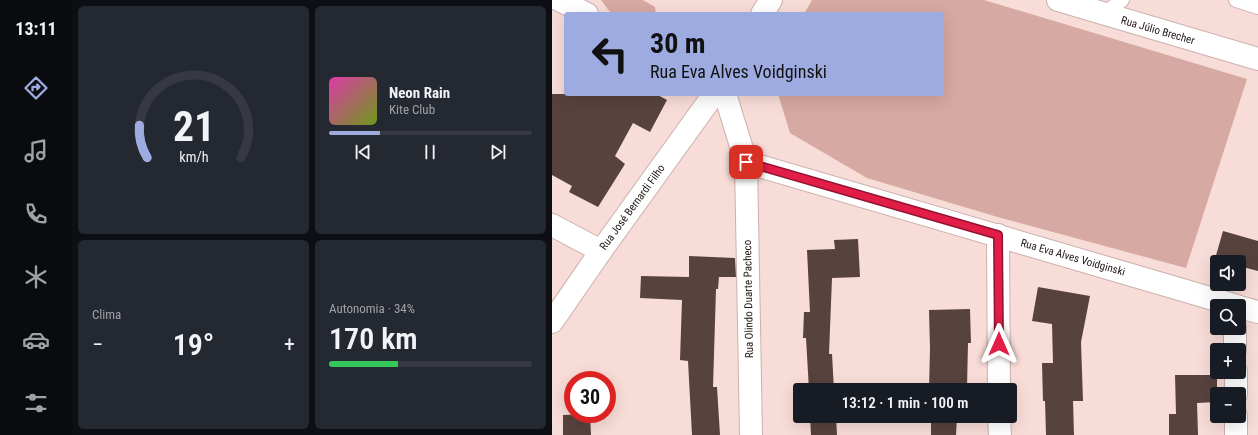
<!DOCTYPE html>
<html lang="pt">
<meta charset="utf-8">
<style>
body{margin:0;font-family:"Roboto Condensed",sans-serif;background:#242831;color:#f1f3f6;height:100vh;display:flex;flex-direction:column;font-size:15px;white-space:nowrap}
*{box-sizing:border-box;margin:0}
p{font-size:13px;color:#9ea1a6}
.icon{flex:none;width:22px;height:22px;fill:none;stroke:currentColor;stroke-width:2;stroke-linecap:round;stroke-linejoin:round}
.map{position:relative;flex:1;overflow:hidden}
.sheet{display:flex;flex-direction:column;gap:6px;padding:6px;background:#0d0f14;width:480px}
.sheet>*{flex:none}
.guide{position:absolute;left:12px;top:12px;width:380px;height:84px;border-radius:4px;box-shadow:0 4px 16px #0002;background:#9dabe0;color:#111;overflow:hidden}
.buttons{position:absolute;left:658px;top:255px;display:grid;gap:8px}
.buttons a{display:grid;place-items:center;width:36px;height:36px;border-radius:4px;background:#171b24;box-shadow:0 4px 16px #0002;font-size:20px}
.speed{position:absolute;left:12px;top:371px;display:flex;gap:8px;font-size:20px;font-weight:700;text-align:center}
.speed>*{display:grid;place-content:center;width:52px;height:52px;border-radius:50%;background:#171b24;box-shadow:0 4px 16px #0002;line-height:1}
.speed .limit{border:6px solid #d22;background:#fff;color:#111}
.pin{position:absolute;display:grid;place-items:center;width:34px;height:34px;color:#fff;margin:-17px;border-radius:8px;box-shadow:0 2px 6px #0006}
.me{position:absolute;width:44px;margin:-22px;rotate:0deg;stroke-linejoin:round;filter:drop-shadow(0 0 3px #0008)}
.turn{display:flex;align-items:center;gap:14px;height:84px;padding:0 20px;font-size:18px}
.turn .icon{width:52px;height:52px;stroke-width:2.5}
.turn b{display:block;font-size:28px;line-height:34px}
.big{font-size:30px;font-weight:600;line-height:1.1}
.sheet .tile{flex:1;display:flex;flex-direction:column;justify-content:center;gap:6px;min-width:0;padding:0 14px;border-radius:6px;background:#242831}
.sheet .dial{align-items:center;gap:0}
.dial svg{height:104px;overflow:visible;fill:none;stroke:#363941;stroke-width:7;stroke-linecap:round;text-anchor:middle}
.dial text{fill:#f1f3f6;stroke:none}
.song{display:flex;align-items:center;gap:12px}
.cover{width:48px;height:48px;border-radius:6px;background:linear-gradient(135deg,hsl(320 70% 55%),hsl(80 70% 35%))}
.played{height:4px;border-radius:2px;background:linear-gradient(90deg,#9dabe0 25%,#363941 25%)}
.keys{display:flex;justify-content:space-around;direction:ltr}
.heat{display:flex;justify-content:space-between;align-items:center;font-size:22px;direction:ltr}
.charge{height:6px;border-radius:3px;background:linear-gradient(90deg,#34c759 34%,#363941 0)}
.sheet .tiles{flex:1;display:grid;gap:6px;grid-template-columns:repeat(2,1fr)}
.trip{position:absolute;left:241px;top:383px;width:224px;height:40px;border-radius:4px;background:#171b24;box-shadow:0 4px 16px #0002;font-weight:600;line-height:40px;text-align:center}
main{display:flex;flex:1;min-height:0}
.tabs{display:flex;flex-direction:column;width:72px;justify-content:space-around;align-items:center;background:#090b0e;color:#9ea1a6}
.tabs .icon{width:28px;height:28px}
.tabs .active{color:#9dabe0}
.tabs b{font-size:18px;color:#f1f3f6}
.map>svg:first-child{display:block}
.green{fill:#d6a9a2}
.building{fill:#58423e}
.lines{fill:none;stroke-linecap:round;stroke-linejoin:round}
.lane-casing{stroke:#cbb0ac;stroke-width:16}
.street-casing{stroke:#cbb0ac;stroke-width:24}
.lane{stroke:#fff;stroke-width:14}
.street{stroke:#fff;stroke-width:22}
.route-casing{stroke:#92132f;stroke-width:10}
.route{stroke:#e11d48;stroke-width:7}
.labels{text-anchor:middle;stroke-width:4;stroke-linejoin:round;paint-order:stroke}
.street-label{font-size:11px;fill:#201615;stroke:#fff}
</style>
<main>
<nav class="tabs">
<b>13:11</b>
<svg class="icon active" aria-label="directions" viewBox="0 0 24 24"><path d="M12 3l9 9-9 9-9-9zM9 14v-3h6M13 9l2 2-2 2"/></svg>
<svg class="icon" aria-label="music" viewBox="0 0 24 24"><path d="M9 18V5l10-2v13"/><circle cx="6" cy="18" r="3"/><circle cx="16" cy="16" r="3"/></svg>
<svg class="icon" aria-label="phone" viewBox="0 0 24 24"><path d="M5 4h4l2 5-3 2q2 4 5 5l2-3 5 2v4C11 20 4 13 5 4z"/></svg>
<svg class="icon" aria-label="climate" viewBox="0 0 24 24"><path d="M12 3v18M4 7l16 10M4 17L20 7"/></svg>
<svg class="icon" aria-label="car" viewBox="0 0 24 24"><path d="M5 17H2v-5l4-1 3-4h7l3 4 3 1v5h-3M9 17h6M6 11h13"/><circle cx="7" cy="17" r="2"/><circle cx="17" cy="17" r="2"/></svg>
<svg class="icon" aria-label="filters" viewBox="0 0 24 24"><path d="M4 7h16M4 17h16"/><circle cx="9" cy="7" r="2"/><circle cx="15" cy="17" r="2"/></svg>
</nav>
<section class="sheet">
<div class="tiles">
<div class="tile dial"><svg viewBox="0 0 100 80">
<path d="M14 69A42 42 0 1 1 86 69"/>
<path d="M14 69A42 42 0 0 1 8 44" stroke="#9dabe0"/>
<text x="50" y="56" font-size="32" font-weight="700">21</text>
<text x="50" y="72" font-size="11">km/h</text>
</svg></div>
<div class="tile">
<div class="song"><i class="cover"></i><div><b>Neon Rain</b><p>Kite Club</p></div></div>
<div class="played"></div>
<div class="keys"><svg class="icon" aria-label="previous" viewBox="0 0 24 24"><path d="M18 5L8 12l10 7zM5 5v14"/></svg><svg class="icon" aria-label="pause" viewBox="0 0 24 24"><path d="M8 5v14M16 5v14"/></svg><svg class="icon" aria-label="next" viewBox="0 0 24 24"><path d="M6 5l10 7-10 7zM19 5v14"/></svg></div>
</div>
<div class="tile"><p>Clima</p>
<div class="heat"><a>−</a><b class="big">19°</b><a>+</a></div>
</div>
<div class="tile"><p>Autonomia · 34%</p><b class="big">170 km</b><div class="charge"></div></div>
</div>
</section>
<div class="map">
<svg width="706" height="435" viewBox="0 0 706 435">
<rect width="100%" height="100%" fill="#f8dcd7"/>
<!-- green -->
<g class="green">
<path d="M49,0h42l12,7 1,7h-41l-6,-3z"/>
<path d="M260,0h172l263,79 -61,189 -185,-50 -134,-40 -77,-45 -12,-39h164v-80h-138z"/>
</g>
<!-- building -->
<g class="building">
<path d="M0,94h104l11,6 -17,32 -17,-9 -18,33 10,8 -27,43 -29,-15 3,-6 -20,-11z"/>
<path d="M671,231l35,10v30l-19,-5v-4h-14l-10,-3z"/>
<path d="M306,239l2,38 -28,1 -3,76h3l2,36h-25l-3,-52h-3l1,-26h6l-3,-62 28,-1 -1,-9z"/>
<path d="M137,256l46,2 1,19h-17l-1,12h-2l-3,98h4l3,48h-28l-4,-74 -8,-1 2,-60 -42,-2 1,-22 48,1z"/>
<path d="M486,287l52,9 -9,46 2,59h-10l1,34h-28l-1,-34h-2l-1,-38h11l-1,-39 -20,-3z"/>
<path d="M418,309l1,34h-3l-1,45h-10v2h-28l1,-41 -1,-39z"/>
<path d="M623,375h42v27l-20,1 1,32h-29v-21h7z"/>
<path d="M38,414l1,21h-28v-20z"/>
<path d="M258,416h26l1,19h-26z"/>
<path d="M379,416h26l-1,19h-25z"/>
</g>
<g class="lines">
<defs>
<g id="lane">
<path d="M684,0l22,7"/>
<path d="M552,14l18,-14"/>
</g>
<g id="street">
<path d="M7,0l28,14"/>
<path d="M506,0l200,59"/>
<path d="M210,14l9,-14"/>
<path d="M173,94l21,68 491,144"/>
<path d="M194,162l5,273"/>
<path d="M0,225l49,26"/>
<path d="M446,235l1,155"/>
<path d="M687,307l19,5"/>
<path d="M0,322l49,-71 113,-157"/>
<path d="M683,328v22"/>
<path d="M684,372v22"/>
<path d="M447,416l1,19"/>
<path d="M684,416v19"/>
</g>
</defs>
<!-- lane casing -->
<use href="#lane" class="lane-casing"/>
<!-- street casing -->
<use href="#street" class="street-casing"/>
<!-- lane -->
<use href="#lane" class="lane"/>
<!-- street -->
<use href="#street" class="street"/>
</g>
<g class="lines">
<defs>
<path id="route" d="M194,162l252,73 1,109"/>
</defs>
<!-- route casing -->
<use href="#route" class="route-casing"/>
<!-- route -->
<use href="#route" class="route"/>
</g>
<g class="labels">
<!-- street labels -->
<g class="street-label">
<text transform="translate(606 30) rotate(16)" y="4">Rua Júlio Brecher</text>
<text transform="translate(80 207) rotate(-54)" y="4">Rua José Bernardi Filho</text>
<text transform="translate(521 257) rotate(16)" y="4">Rua Eva Alves Voidginski</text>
<text transform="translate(196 299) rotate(-91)" y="4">Rua Olindo Duarte Pacheco</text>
</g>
</g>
</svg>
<div class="buttons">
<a><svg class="icon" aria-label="sound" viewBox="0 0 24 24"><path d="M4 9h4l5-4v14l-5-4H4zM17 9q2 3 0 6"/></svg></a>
<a><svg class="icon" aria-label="search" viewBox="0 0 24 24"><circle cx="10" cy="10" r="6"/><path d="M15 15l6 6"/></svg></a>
<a>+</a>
<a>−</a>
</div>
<div class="speed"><div class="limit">30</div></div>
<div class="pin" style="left:194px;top:162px;background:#d93025"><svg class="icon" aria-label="arrive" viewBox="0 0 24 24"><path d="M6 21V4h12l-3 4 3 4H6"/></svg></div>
<svg class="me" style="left:447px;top:344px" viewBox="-20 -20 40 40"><path d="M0-17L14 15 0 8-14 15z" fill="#e11d48" stroke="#fff" stroke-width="4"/></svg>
<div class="trip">13:12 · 1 min · 100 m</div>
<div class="guide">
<div class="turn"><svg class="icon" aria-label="left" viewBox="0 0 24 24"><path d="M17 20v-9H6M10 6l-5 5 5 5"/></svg><div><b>30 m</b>Rua Eva Alves Voidginski</div></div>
</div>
</div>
</main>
